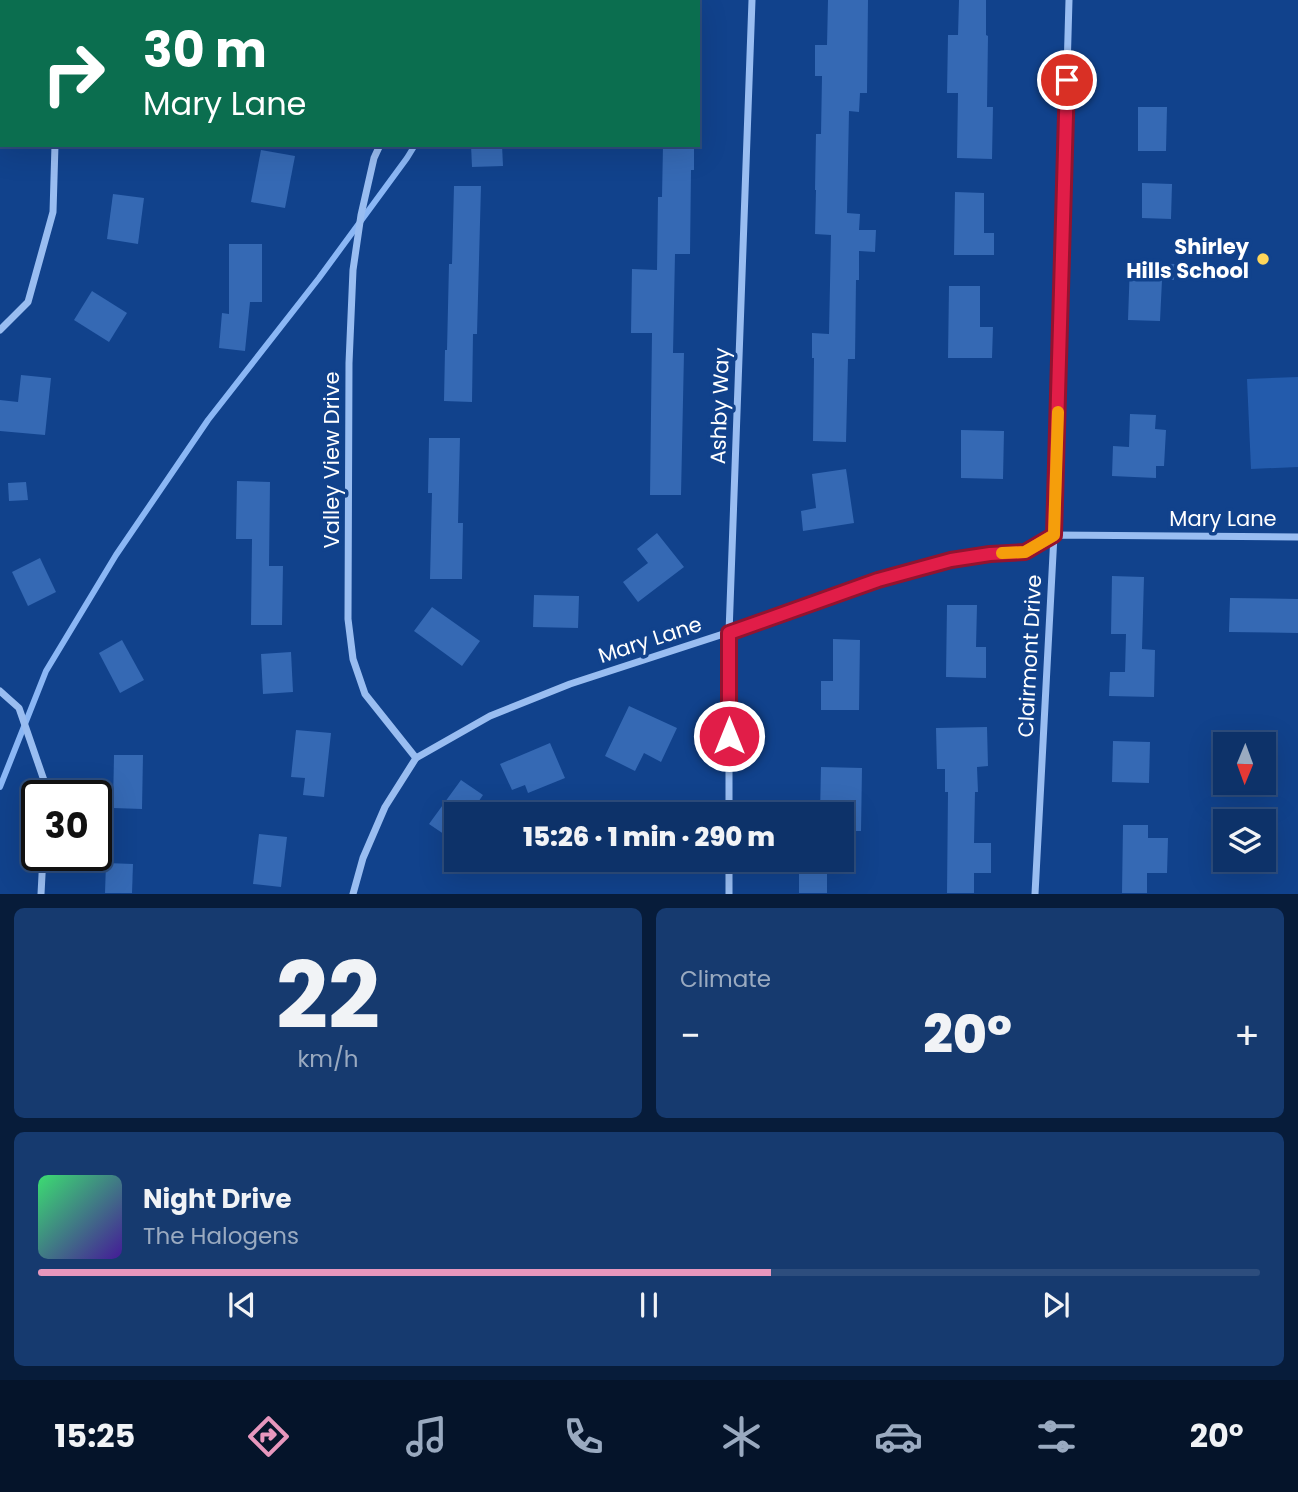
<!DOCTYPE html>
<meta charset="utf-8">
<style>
body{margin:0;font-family:Poppins,sans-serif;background:#163a6f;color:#f1f3f6;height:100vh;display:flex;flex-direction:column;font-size:26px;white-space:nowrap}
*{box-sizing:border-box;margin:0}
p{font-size:23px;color:#9aaac0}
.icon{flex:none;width:38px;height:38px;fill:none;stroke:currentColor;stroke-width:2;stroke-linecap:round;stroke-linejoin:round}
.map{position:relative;height:894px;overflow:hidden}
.panel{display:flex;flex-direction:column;gap:14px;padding:14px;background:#071c3a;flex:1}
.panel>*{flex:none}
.hud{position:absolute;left:0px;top:0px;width:700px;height:147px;box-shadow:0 7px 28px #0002,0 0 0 2px #2d4d7d;background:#0b6e4f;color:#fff;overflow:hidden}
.needle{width:46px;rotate:181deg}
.controls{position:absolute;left:1213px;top:732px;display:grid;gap:14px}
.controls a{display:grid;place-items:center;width:63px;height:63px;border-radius:0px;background:#0d3269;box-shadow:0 7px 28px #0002,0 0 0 2px #2d4d7d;font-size:35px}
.speed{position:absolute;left:21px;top:780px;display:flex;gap:14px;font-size:35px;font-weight:700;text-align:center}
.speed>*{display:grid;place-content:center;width:91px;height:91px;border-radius:50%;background:#0d3269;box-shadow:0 7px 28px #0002,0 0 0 2px #2d4d7d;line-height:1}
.speed .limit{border:4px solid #111;border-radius:10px;background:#fff;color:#111}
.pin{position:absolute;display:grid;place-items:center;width:60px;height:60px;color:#fff;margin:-30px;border:4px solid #fff;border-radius:50%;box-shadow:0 2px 7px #0007}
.me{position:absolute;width:77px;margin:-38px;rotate:0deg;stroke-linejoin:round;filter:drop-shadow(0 0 5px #0008)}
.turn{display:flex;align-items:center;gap:24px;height:147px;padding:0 28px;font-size:32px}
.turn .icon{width:91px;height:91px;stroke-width:2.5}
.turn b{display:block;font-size:49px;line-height:60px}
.big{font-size:52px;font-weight:800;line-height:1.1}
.panel .card{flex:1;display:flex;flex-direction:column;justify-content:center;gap:10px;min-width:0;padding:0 24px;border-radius:10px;background:#163a6f}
.panel .dial{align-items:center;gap:0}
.dial b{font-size:91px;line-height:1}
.song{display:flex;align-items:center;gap:21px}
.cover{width:84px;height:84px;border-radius:10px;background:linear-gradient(135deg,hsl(140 70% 55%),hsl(260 70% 35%))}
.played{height:7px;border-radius:4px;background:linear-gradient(90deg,#e797bd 60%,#2d4d7d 60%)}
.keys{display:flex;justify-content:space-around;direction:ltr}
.heat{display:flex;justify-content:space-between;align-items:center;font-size:38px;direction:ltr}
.panel .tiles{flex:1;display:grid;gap:14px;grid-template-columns:1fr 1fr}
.card:last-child{grid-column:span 2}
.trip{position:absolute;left:444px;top:802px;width:410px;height:70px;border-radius:0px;background:#0d3269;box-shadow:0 7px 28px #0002,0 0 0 2px #2d4d7d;font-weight:800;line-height:70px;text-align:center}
.dock{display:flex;height:112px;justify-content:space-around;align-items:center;background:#05142a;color:#9aaac0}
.dock .icon{width:49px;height:49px}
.dock .active{color:#e797bd}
.dock b{font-size:32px;color:#f1f3f6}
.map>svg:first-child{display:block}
.green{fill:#235bac}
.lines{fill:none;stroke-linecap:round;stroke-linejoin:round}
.stream{stroke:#8bb7f5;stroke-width:6}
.building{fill:#3569b4}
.minor{stroke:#99bdf1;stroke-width:7}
.route-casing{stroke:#92132f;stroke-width:18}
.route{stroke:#e11d48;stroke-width:12}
.slow{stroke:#f59e0b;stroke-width:12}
.poi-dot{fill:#ffd65a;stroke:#11428c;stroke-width:2.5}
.labels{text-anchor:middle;stroke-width:7;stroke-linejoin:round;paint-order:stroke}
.poi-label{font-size:21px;font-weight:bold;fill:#fff;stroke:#11428c;text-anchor:end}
.street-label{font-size:21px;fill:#fff;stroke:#11428c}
</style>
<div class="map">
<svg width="1298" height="894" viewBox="0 0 1298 894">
<rect width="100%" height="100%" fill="#11428c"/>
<!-- green -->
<path class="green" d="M1298,377v90l-47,2 -4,-90z"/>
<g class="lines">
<!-- stream -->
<g class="stream">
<path d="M500,2l1,-2"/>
<path d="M0,787l46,-116 70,-116 92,-135 111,-142 88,-120 8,-13"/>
</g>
</g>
<!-- building -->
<g class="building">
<path d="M828,0h40l-1,93h-7l-1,19 -10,-1 -2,102 13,1 -1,16h17l-1,22 -16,-1v29h-3l-1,79h-7l-2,83 -33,-1 1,-83h-2v-25l17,1 2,-99 -16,-1 1,-44h-1l1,-56h5l1,-58h-7v-31h12z"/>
<path d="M959,0h27v35l2,1 -1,71h6l-1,52 -35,-1 1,-65h-11l1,-58h10z"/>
<path d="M1138,107h29l-1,44h-28z"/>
<path d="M471,145h31l1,21 -31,1z"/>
<path d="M663,145h31v25h-3l-1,84h-15l-2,99h11l-3,142h-31l2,-162h-21l1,-64 25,1 1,-73h4z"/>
<path d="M261,150l34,6 -10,52 -34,-6z"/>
<path d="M1142,183l30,1 -1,35 -29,-1z"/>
<path d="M454,186h27l-4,148h-4l-1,68 -28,-1 1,-51h2l2,-86h3z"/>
<path d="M955,192l29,1v40h10v22h-40z"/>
<path d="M113,194l31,4 -6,46 -31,-5z"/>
<path d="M229,244h33v58h-12l-5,49 -26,-3 3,-35 7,1z"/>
<path d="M1130,263l45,1 -1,16h-12l-2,41 -32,-1z"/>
<path d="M949,286h31v41h13l-1,31h-44z"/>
<path d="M92,291l35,22 -18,29 -35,-22z"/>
<path d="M21,375l30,3 -6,57 -45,-4v-31l18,2z"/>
<path d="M1130,414l26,1 -1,14 11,1 -2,36h-8v12l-44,-2 1,-30 16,1z"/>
<path d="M961,430l43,1 -1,48 -42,-1z"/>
<path d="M429,438h31l-2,85h5l-1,56h-32l2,-86h-4z"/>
<path d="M846,469l8,54 -51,8 -2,-20 15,-3 -4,-34z"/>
<path d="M237,481l33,1 -1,84h14l-1,59h-31l1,-86h-16z"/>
<path d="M26,482l2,18 -19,1 -1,-18z"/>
<path d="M657,533l27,34 -46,35 -15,-20 25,-19 -11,-14z"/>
<path d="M40,558l16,34 -28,14 -16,-34z"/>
<path d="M1112,576l32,1 -2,72 13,1 -1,47 -45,-1 1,-24h15l1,-38h-15z"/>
<path d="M534,595l45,1 -1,32 -45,-1z"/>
<path d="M1230,598l68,1v34l-69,-1z"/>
<path d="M947,605h30l-1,42h10v31l-40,-1z"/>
<path d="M432,607l48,34 -18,25 -48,-35z"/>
<path d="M833,639l27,1 -1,70h-38v-29h12z"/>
<path d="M122,640l22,40 -24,13 -21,-40z"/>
<path d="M291,652l2,40 -30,2 -2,-40z"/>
<path d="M629,706l48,22 -16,34 -17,-9 -9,18 -30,-15z"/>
<path d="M987,727l1,39 -11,1 1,25h-3l-1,51h17v30h-17v20h-27l1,-101h-3v-23h-8l-1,-41z"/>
<path d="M296,730l35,3 -7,64 -21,-2 2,-17 -14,-1z"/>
<path d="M1113,741l37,1 -1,41 -37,-1z"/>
<path d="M550,743l15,35 -37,15 -3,-8 -13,5 -12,-26z"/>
<path d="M114,755h29l-1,54 -29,-1z"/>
<path d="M821,767l41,1 -1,63h-19v-17h-22z"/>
<path d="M461,780l22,15 -13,19h-13v29l-28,-19z"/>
<path d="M1123,825h25v13h20l-1,35h-20v20h-25z"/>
<path d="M259,834l28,3 -6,50 -28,-3z"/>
<rect x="799" y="859" width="28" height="34"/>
<path d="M106,863l27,1 -1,29h-27z"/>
</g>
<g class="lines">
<!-- minor -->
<g class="minor">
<path d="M59,0v2"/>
<path d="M458,2l1,-2"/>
<path d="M380,145l-6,13 -13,57 -8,55 -4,93 -1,256 5,40 12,35 51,64"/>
<path d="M0,330l28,-28 25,-90 2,-67"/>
<path d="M0,691l19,17 28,81v7"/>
<path d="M729,814v-181l23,-633"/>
<path d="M41,894l2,-38"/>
<path d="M353,894l10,-36 22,-51 31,-49 74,-42 80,-32 227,-74 81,-30 73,-20 39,-6 35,-2 29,-17 244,2"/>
<path d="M729,894v-35"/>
<path d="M1035,894l19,-359 15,-535"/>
</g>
</g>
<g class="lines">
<defs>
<path id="route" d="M729,736v-103l149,-53 73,-20 39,-6 35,-2 29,-17 13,-455"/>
</defs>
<!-- route casing -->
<use href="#route" class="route-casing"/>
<!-- route -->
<use href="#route" class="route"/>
<!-- slow -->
<path class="slow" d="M1002,553l23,-1 29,-17 4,-123"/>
</g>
<!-- markers -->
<circle class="poi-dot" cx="1263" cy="259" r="7"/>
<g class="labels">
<!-- poi labels -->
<g class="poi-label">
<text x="1249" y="254">Shirley<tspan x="1249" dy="24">Hills School</tspan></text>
</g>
<!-- street labels -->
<g class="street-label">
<text transform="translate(720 406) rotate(-88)" y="7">Ashby Way</text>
<text transform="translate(332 460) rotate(-90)" y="7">Valley View Drive</text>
<text x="1223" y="526">Mary Lane</text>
<text transform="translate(650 640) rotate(-18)" y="7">Mary Lane</text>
<text transform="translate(1030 656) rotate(-87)" y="7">Clairmont Drive</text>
</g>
</g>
</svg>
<div class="controls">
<a><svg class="needle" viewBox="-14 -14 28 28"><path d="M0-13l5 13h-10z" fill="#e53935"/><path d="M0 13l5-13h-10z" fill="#9aaac0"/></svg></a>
<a><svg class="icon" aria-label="layers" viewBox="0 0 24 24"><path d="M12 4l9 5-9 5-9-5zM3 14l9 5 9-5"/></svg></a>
</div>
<div class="speed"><div class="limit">30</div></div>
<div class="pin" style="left:1067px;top:80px;background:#d93025"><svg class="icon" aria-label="arrive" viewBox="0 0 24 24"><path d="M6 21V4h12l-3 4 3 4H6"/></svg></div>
<svg class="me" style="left:729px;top:736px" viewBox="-20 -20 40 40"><circle r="17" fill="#e11d48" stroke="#fff" stroke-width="3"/><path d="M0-11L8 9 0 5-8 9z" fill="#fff"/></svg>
<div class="trip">15:26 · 1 min · 290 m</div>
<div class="hud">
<div class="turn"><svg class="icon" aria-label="right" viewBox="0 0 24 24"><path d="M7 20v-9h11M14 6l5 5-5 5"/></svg><div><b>30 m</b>Mary Lane</div></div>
</div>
</div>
<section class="panel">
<div class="tiles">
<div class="card dial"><b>22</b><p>km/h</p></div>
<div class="card"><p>Climate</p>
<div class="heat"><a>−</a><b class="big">20°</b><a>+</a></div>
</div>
<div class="card">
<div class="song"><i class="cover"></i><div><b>Night Drive</b><p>The Halogens</p></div></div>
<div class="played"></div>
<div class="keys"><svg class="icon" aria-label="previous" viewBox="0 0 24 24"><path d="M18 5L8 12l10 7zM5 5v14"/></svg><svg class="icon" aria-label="pause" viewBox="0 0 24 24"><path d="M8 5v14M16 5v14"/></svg><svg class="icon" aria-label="next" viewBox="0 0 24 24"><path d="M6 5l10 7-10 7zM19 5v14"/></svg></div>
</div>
</div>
</section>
<nav class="dock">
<b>15:25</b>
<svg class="icon active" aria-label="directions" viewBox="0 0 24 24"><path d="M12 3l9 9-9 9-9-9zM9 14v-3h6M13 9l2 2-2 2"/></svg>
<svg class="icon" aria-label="music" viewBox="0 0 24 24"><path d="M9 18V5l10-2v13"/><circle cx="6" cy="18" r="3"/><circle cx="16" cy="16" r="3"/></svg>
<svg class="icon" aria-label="phone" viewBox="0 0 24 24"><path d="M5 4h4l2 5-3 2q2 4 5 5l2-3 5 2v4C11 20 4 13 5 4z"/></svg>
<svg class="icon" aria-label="climate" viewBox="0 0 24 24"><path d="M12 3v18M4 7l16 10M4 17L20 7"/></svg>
<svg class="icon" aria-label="car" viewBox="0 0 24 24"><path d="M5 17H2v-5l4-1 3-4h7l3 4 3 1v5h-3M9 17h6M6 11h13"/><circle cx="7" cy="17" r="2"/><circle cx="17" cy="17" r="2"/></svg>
<svg class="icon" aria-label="filters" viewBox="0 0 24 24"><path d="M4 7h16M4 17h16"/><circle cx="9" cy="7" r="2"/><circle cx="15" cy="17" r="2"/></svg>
<b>20°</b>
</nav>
